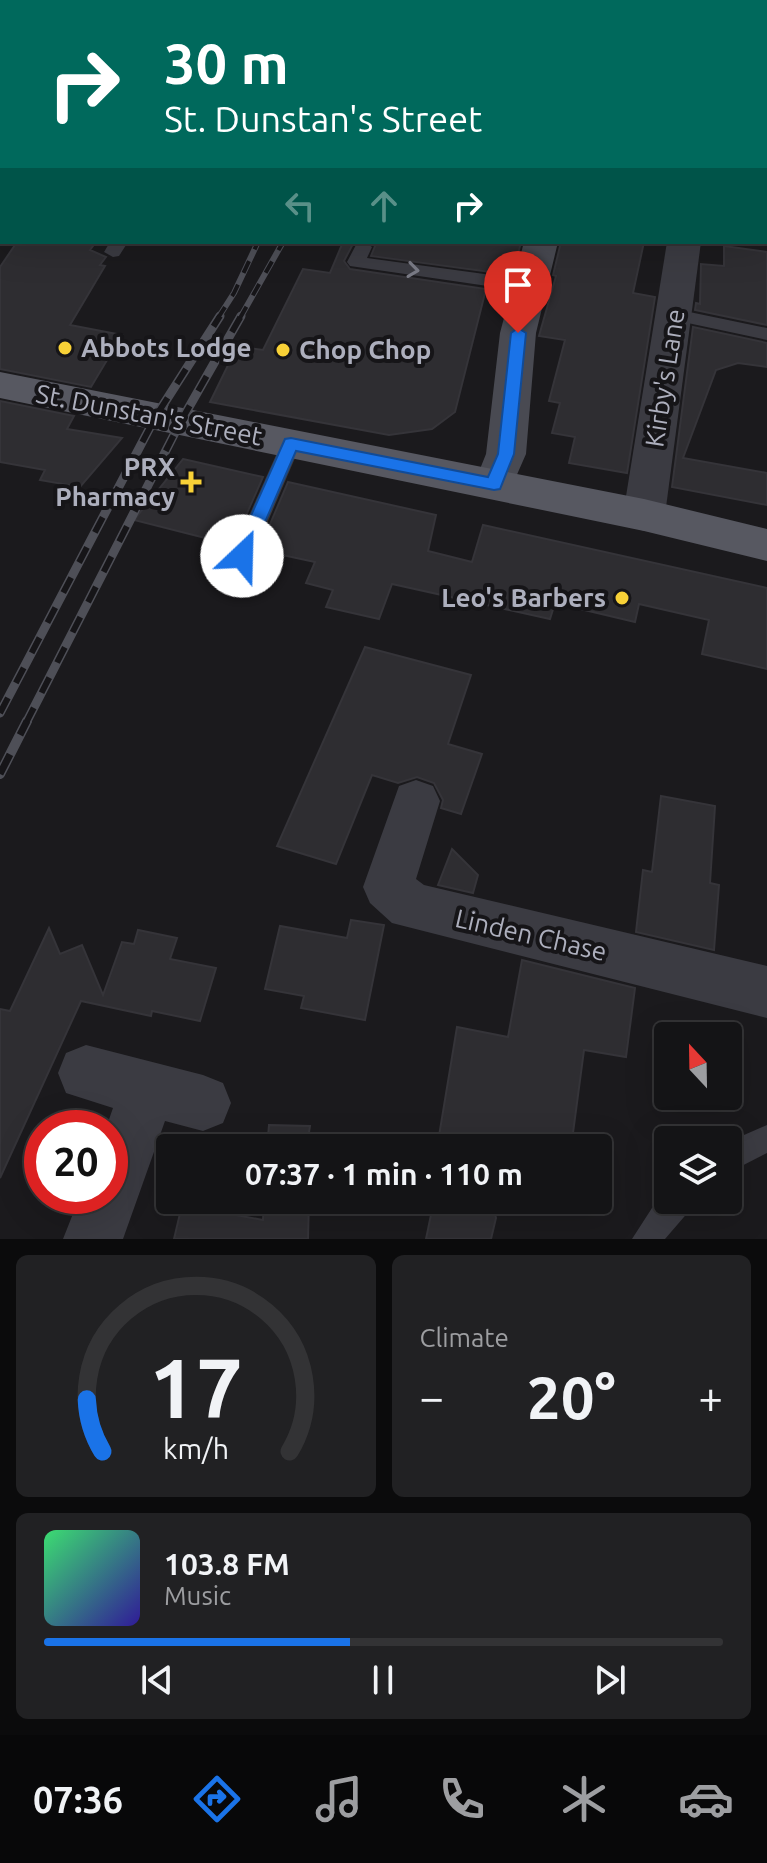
<!DOCTYPE html>
<meta charset="utf-8">
<style>
body{margin:0;font-family:Ubuntu,sans-serif;background:#212123;color:#f1f3f6;height:100vh;display:flex;flex-direction:column;font-size:30px;white-space:nowrap}
*{box-sizing:border-box;margin:0}
p{font-size:26px;color:#9d9ea1}
.icon{flex:none;width:44px;height:44px;fill:none;stroke:currentColor;stroke-width:2;stroke-linecap:round;stroke-linejoin:round}
.map{position:relative;height:1239px;overflow:hidden}
.panel{display:flex;flex-direction:column;gap:16px;padding:16px;background:#0b0b0c;flex:1}
.panel>*{flex:none}
.top-card{position:absolute;left:0px;top:0px;width:768px;height:244px;box-shadow:0 8px 32px #0002,0 0 0 2px #333335;background:#00695c;color:#fff;overflow:hidden}
.needle{width:52px;rotate:338deg}
.buttons{position:absolute;left:654px;top:1022px;display:grid;gap:16px}
.buttons a{display:grid;place-items:center;width:88px;height:88px;border-radius:8px;background:#141416;box-shadow:0 8px 32px #0002,0 0 0 2px #333335;font-size:40px}
.speed{position:absolute;left:24px;top:1110px;display:flex;gap:16px;font-size:40px;font-weight:700;text-align:center}
.speed>*{display:grid;place-content:center;width:104px;height:104px;border-radius:50%;background:#141416;box-shadow:0 8px 32px #0002,0 0 0 2px #333335;line-height:1}
.speed .limit{border:12px solid #d22;background:#fff;color:#111}
.pin{position:absolute;display:grid;place-items:center;width:68px;height:68px;color:#fff;margin:-82px -34px;border-radius:50% 50% 50% 0;rotate:-45deg;box-shadow:0 0 8px #0007}
.pin .icon{rotate:45deg}
.me{position:absolute;width:88px;margin:-44px;rotate:24deg;stroke-linejoin:round;filter:drop-shadow(0 0 6px #0008)}
.turn{display:flex;align-items:center;gap:28px;height:168px;padding:0 32px;font-size:36px}
.turn .icon{width:104px;height:104px;stroke-width:2.5}
.turn b{display:block;font-size:56px;line-height:68px}
.lanes{display:flex;align-items:center;height:76px;padding:0 32px;background:#0003;justify-content:center;gap:40px;direction:ltr}
.lanes .off{opacity:.35}
.big{font-size:60px;font-weight:700;line-height:1.1}
.panel .tile{flex:1;display:flex;flex-direction:column;justify-content:center;gap:12px;min-width:0;padding:0 28px;border-radius:12px;background:#212123}
.panel .dial{align-items:center;gap:0}
.dial svg{height:208px;overflow:visible;fill:none;stroke:#333335;stroke-width:7;stroke-linecap:round;text-anchor:middle}
.dial text{fill:#f1f3f6;stroke:none}
.song{display:flex;align-items:center;gap:24px}
.cover{width:96px;height:96px;border-radius:12px;background:linear-gradient(135deg,hsl(140 70% 55%),hsl(250 70% 35%))}
.played{height:8px;border-radius:4px;background:linear-gradient(90deg,#1a73e8 45%,#333335 45%)}
.keys{display:flex;justify-content:space-around;direction:ltr}
.heat{display:flex;justify-content:space-between;align-items:center;font-size:44px;direction:ltr}
.panel .tiles{flex:1;display:grid;gap:16px;grid-template-columns:1fr 1fr}
.tile:last-child{grid-column:span 2}
.trip{position:absolute;left:156px;top:1134px;width:456px;height:80px;border-radius:8px;background:#141416;box-shadow:0 8px 32px #0002,0 0 0 2px #333335;font-weight:700;line-height:80px;text-align:center}
.tab-bar{display:flex;height:128px;justify-content:space-around;align-items:center;background:#080809;color:#9d9ea1}
.tab-bar .icon{width:56px;height:56px}
.tab-bar .current{color:#1a73e8}
.tab-bar b{font-size:36px;color:#f1f3f6}
.map>svg:first-child{display:block}
.building{fill:#2e2d31;stroke:#353439;stroke-width:2}
.lines{fill:none;stroke-linecap:round;stroke-linejoin:round}
.lane{fill:#3b3b42;fill-rule:evenodd}
.street{fill:#3b3b42;fill-rule:evenodd}
.secondary{fill:#494a52;fill-rule:evenodd}
.primary{fill:#575861;fill-rule:evenodd}
.rail-far2-casing{stroke:#4e4f57;stroke-width:6}
.rail-far1-casing{stroke:#4e4f57;stroke-width:9}
.rail-casing{stroke:#4e4f57;stroke-width:10}
.rail-far2{stroke:#161518;stroke-width:4;stroke-dasharray:13;stroke-linecap:butt}
.rail-far1{stroke:#161518;stroke-width:6;stroke-dasharray:17;stroke-linecap:butt}
.rail{stroke:#161518;stroke-width:7;stroke-dasharray:22;stroke-linecap:butt}
.oneway{stroke:#7a7b86}
.route{fill:#1a73e8;stroke:#114b97;stroke-width:2}
.poi-dot{fill:#f8d137;stroke:#161518;stroke-width:3}
.labels{text-anchor:middle;stroke-width:8;stroke-linejoin:round;paint-order:stroke}
.poi-label{font-size:26px;font-weight:bold;fill:#adafbd;stroke:#161518;text-anchor:start}
.street-label{font-size:26px;fill:#adafbd;stroke:#161518}
</style>
<div class="map">
<svg width="767" height="1239" viewBox="0 0 767 1239">
<rect width="100%" height="100%" fill="#1b1a1d"/>
<!-- building -->
<g class="building">
<path d="M17,242h79l-6,8 16,7 -6,8 5,1 -35,59 52,10 -31,52 -91,-18v-102z"/>
<path d="M343,242h11l-10,19 6,8 136,20 -31,123 -23,17 -43,6 -179,-33 25,-51 5,1 2,-5 21,3 40,-81 27,4z"/>
<path d="M370,242h151l-7,28 -23,-4 -1,6 -119,-16 4,-10z"/>
<path d="M561,242h83l-11,51 22,4 -28,176 -58,-10 6,-26 -23,-4 8,-30 -11,-2 16,-61 -26,-4 17,-60 -3,-1z"/>
<path d="M724,246l43,6v73l-72,-15 1,-7 4,1 1,-40 23,2z"/>
<path d="M693,327l74,16v24l-29,-4 -22,7 -33,88 84,15v32l-95,-18z"/>
<path d="M0,401l74,15 -7,13 55,9 -42,49 -40,-7 5,-10 -45,-8z"/>
<path d="M183,459l80,18 -30,68 -99,-25z"/>
<path d="M288,482l148,33 -8,36 44,11 11,-37 284,63v81l-65,-15 7,-34 -70,-16 -4,18 -80,-19 -5,16 -158,-35 -13,35 -53,-12 7,-17 -27,-7 9,-21 -56,-12z"/>
<path d="M365,647l106,28 -23,69 34,10 -21,60 -20,-6 2,-8 -9,-17 -17,-6 -19,6 -26,-8 -36,89 -59,-18z"/>
<path d="M661,796l54,10 -5,77 9,2 -5,65 -78,-18 7,-62 9,2z"/>
<path d="M452,849l26,26 -5,18 -35,-8z"/>
<path d="M351,920l33,5 -19,95 -64,-12 3,-12 -39,-7 15,-63 67,12z"/>
<path d="M49,928l11,26 22,-9 21,50 19,-53 12,2 4,-14 39,8 -7,21 46,9 -16,53 -48,-10 -1,5 -70,-15 -81,177v-169l10,2z"/>
<path d="M522,960l113,28 -9,69 -42,-7 -13,98h-134l20,-121 51,10z"/>
<path d="M269,1125l41,1 -3,19 4,3h-44z"/>
<path d="M264,1200h45l-1,39h-134l8,-34 81,15z"/>
<path d="M434,1200l58,2 4,16 -5,21h-65z"/>
</g>
<g class="lines">
<!-- lane -->
<g class="lane">
<path d="M110,242h18l-9,14 -6,1 -9,-5z"/>
<path d="M365,242l7,5 -5,11 161,22 9,6 -9,6 -178,-26 -3,-4 10,-19z"/>
<path d="M675,309l92,19v12l-98,-21 -3,-4 3,-4z"/>
<path d="M291,437l10,7 -48,112 -4,6h-14l-4,-6 50,-112z"/>
<path d="M767,1125v28l-39,20v-31z"/>
<path d="M668,1191v9h27l-5,10 -25,29h-33l20,-31z"/>
</g>
<!-- street -->
<g class="street">
<rect x="132" y="0" width="28" height="2"/>
<rect x="0" y="23" width="2" height="18"/>
<rect x="766" y="28" width="1" height="18"/>
<rect x="766" y="210" width="1" height="20"/>
<path d="M2,216v23l-2,1v-23z"/>
<path d="M667,242h34l-36,273 -6,11 -15,5 -15,-5 -6,-11z"/>
<path d="M416,780l17,6 7,15 -24,78 8,6 343,81v52l-375,-95 -22,-20 -7,-16 36,-101z"/>
<path d="M86,1045l117,30 20,8 8,20 -8,20 -20,8 -38,-10 -42,118h-60l17,-43h30v-68h-4l7,-20 -47,-15 -8,-20 8,-20z"/>
</g>
<!-- secondary -->
<g class="secondary">
<rect x="579" y="0" width="28" height="2"/>
<path d="M524,242h34l-22,91 -10,121 -18,41 -14,4 -14,-4 -6,-11 12,-30 14,-121z"/>
</g>
<!-- primary -->
<path class="primary" d="M0,372l644,127 123,30v32l-123,-30 -644,-133z"/>
<defs>
<g id="rail-far2">
<path d="M218,318l16,-25 24,-51"/>
<path d="M240,318l43,-76"/>
</g>
<g id="rail-far1">
<path d="M0,713l156,-297 64,-100"/>
<path d="M26,723l155,-302 60,-105"/>
</g>
<path id="rail" d="M0,774l27,-53"/>
</defs>
<!-- rail-far2 casing -->
<use href="#rail-far2" class="rail-far2-casing"/>
<!-- rail-far1 casing -->
<use href="#rail-far1" class="rail-far1-casing"/>
<!-- rail casing -->
<use href="#rail" class="rail-casing"/>
<!-- rail-far2 -->
<use href="#rail-far2" class="rail-far2"/>
<!-- rail-far1 -->
<use href="#rail-far1" class="rail-far1"/>
<!-- rail -->
<use href="#rail" class="rail"/>
</g>
<!-- one-way arrows -->
<defs><path id="oneway-chevron" d="M-2-3.5L2.5 0L-2 3.5" fill="none" stroke-width="1.6" stroke-linecap="round" stroke-linejoin="round" transform="scale(2)"/></defs>
<use class="oneway" href="#oneway-chevron" transform="translate(413 270) rotate(8)"/>
<!-- route -->
<path class="route" d="M518,328l8,5 -12,121 -14,35 -6,1 -198,-39 -48,110h-12l-3,-5 52,-117 6,-1 197,39 10,-23 13,-121z"/>
<!-- markers -->
<g class="poi-dot">
<circle cx="65" cy="348" r="8"/>
<circle cx="283" cy="350" r="8"/>
<path d="M187 470h8v8h8v8h-8v8h-8v-8h-8v-8h8z"/>
<circle cx="622" cy="598" r="8"/>
</g>
<g class="labels">
<!-- poi labels -->
<g class="poi-label">
<text x="81" y="357">Abbots Lodge</text>
<text x="299" y="359">Chop Chop</text>
<text x="175" y="476" text-anchor="end">PRX<tspan x="175" dy="30">Pharmacy</tspan></text>
<text x="606" y="607" text-anchor="end">Leo's Barbers</text>
</g>
<!-- street labels -->
<g class="street-label">
<text transform="translate(665 378) rotate(-81)" y="9">Kirby's Lane</text>
<text transform="translate(149 415) rotate(11)" y="9">St. Dunstan's Street</text>
<text transform="translate(531 935) rotate(13)" y="9">Linden Chase</text>
</g>
</g>
</svg>
<div class="buttons">
<a><svg class="needle" viewBox="-14 -14 28 28"><path d="M0-13l5 13h-10z" fill="#e53935"/><path d="M0 13l5-13h-10z" fill="#9d9ea1"/></svg></a>
<a><svg class="icon" aria-label="layers" viewBox="0 0 24 24"><path d="M12 4l9 5-9 5-9-5zM3 14l9 5 9-5"/></svg></a>
</div>
<div class="speed"><div class="limit">20</div></div>
<div class="pin" style="left:518px;top:333px;background:#d93025"><svg class="icon" aria-label="arrive" viewBox="0 0 24 24"><path d="M6 21V4h12l-3 4 3 4H6"/></svg></div>
<svg class="me" style="left:242px;top:556px" viewBox="-20 -20 40 40"><circle r="19" fill="#fff"/><path d="M0-13L10 11 0 6-10 11z" fill="#1a73e8"/></svg>
<div class="trip">07:37 · 1 min · 110 m</div>
<div class="top-card">
<div class="turn"><svg class="icon" aria-label="right" viewBox="0 0 24 24"><path d="M7 20v-9h11M14 6l5 5-5 5"/></svg><div><b>30 m</b>St. Dunstan's Street</div></div>
<div class="lanes"><svg class="icon off" aria-label="left" viewBox="0 0 24 24"><path d="M17 20v-9H6M10 6l-5 5 5 5"/></svg><svg class="icon off" aria-label="ahead" viewBox="0 0 24 24"><path d="M12 20V5M6 11l6-6 6 6"/></svg><svg class="icon" aria-label="right" viewBox="0 0 24 24"><path d="M7 20v-9h11M14 6l5 5-5 5"/></svg></div>
</div>
</div>
<section class="panel">
<div class="tiles">
<div class="tile dial"><svg viewBox="0 0 100 80">
<path d="M14 69A42 42 0 1 1 86 69"/>
<path d="M14 69A42 42 0 0 1 8 49" stroke="#1a73e8"/>
<text x="50" y="56" font-size="32" font-weight="700">17</text>
<text x="50" y="72" font-size="11">km/h</text>
</svg></div>
<div class="tile"><p>Climate</p>
<div class="heat"><a>−</a><b class="big">20°</b><a>+</a></div>
</div>
<div class="tile">
<div class="song"><i class="cover"></i><div><b>103.8 FM</b><p>Music</p></div></div>
<div class="played"></div>
<div class="keys"><svg class="icon" aria-label="previous" viewBox="0 0 24 24"><path d="M18 5L8 12l10 7zM5 5v14"/></svg><svg class="icon" aria-label="pause" viewBox="0 0 24 24"><path d="M8 5v14M16 5v14"/></svg><svg class="icon" aria-label="next" viewBox="0 0 24 24"><path d="M6 5l10 7-10 7zM19 5v14"/></svg></div>
</div>
</div>
</section>
<nav class="tab-bar">
<b>07:36</b>
<svg class="icon current" aria-label="directions" viewBox="0 0 24 24"><path d="M12 3l9 9-9 9-9-9zM9 14v-3h6M13 9l2 2-2 2"/></svg>
<svg class="icon" aria-label="music" viewBox="0 0 24 24"><path d="M9 18V5l10-2v13"/><circle cx="6" cy="18" r="3"/><circle cx="16" cy="16" r="3"/></svg>
<svg class="icon" aria-label="phone" viewBox="0 0 24 24"><path d="M5 4h4l2 5-3 2q2 4 5 5l2-3 5 2v4C11 20 4 13 5 4z"/></svg>
<svg class="icon" aria-label="climate" viewBox="0 0 24 24"><path d="M12 3v18M4 7l16 10M4 17L20 7"/></svg>
<svg class="icon" aria-label="car" viewBox="0 0 24 24"><path d="M5 17H2v-5l4-1 3-4h7l3 4 3 1v5h-3M9 17h6M6 11h13"/><circle cx="7" cy="17" r="2"/><circle cx="17" cy="17" r="2"/></svg>
</nav>
